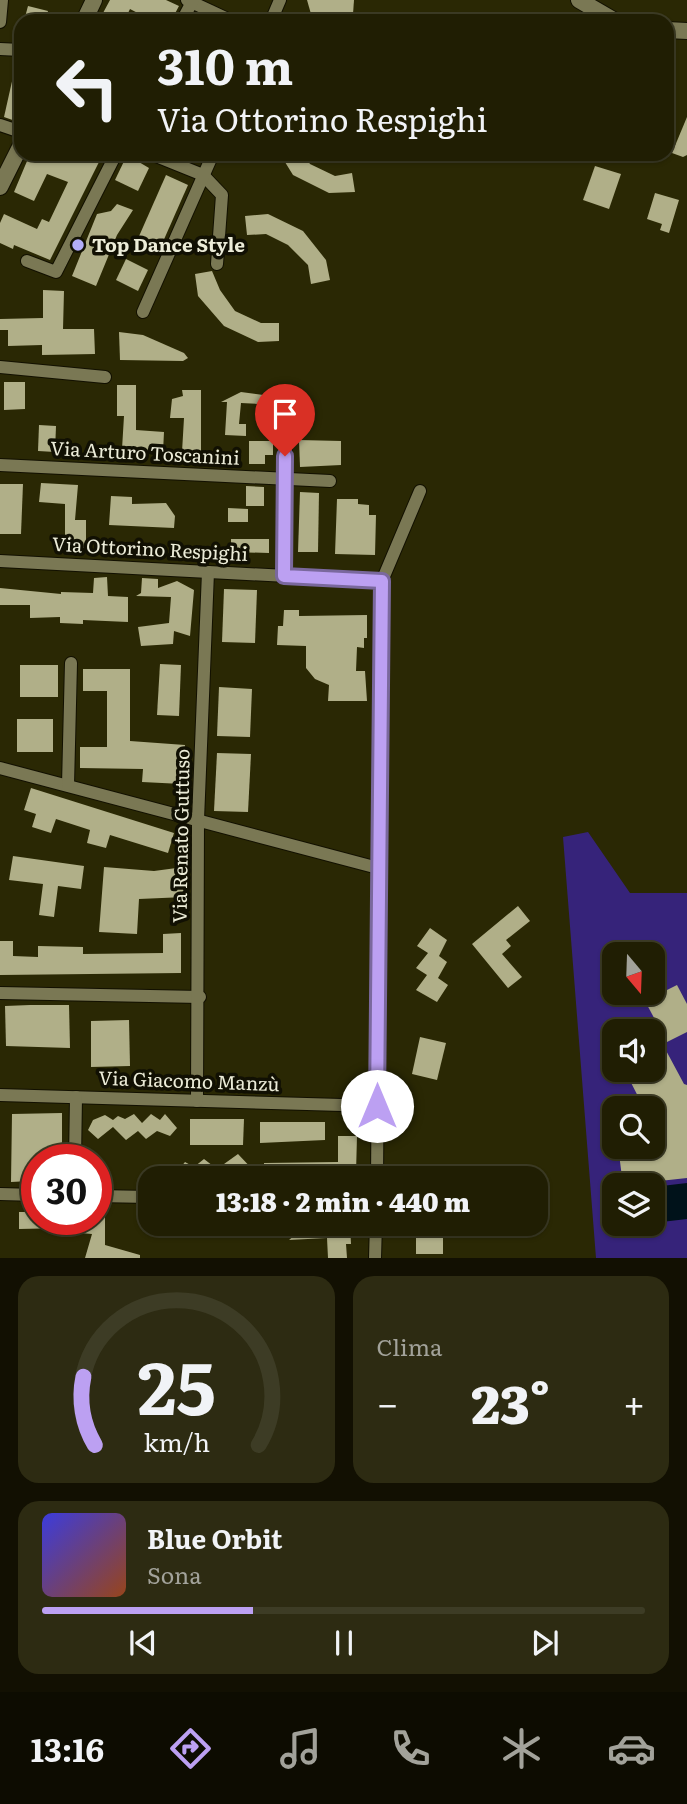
<!DOCTYPE html>
<html lang="it">
<meta charset="utf-8">
<style>
body{margin:0;font-family:Literata,serif;background:#2d2b12;color:#f1f3f6;height:100vh;display:flex;flex-direction:column;font-size:26px;white-space:nowrap}
*{box-sizing:border-box;margin:0}
p{font-size:23px;color:#a2a29a}
.icon{flex:none;width:38px;height:38px;fill:none;stroke:currentColor;stroke-width:2;stroke-linecap:round;stroke-linejoin:round}
.map{position:relative;height:1258px;overflow:hidden}
.side{display:flex;flex-direction:column;gap:18px;padding:18px;background:#121002;flex:1}
.side>*{flex:none}
.top-card{position:absolute;left:14px;top:14px;width:660px;height:147px;border-radius:21px;box-shadow:0 2px 5px #0004,0 0 0 2px #3d3c25;background:#201e03;color:#f1f3f6;overflow:hidden}
.needle{width:46px;rotate:161deg}
.tools{position:absolute;left:602px;top:942px;display:grid;gap:14px}
.tools a{display:grid;place-items:center;width:63px;height:63px;border-radius:14px;background:#201e03;box-shadow:0 2px 5px #0004,0 0 0 2px #3d3c25;font-size:35px}
.speed{position:absolute;left:21px;top:1144px;display:flex;gap:14px;font-size:35px;font-weight:700;text-align:center}
.speed>*{display:grid;place-content:center;width:91px;height:91px;border-radius:50%;background:#201e03;box-shadow:0 2px 5px #0004,0 0 0 2px #3d3c25;line-height:1}
.speed .limit{border:10px solid #d22;background:#fff;color:#111}
.pin{position:absolute;display:grid;place-items:center;width:60px;height:60px;color:#fff;margin:-72px -30px;border-radius:50% 50% 50% 0;rotate:-45deg;box-shadow:0 0 7px #0007}
.pin .icon{rotate:45deg}
.me{position:absolute;width:77px;margin:-38px;rotate:0deg;stroke-linejoin:round;filter:drop-shadow(0 0 5px #0008)}
.turn{display:flex;align-items:center;gap:24px;height:147px;padding:0 28px;font-size:32px}
.turn .icon{width:91px;height:91px;stroke-width:2.5}
.turn b{display:block;font-size:49px;line-height:60px}
.big{font-size:52px;font-weight:800;line-height:1.1}
.side .tile{flex:1;display:flex;flex-direction:column;justify-content:center;gap:10px;min-width:0;padding:0 24px;border-radius:21px;background:#2d2b12}
.side .dial{align-items:center;gap:0}
.dial svg{height:182px;overflow:visible;fill:none;stroke:#3d3c25;stroke-width:7;stroke-linecap:round;text-anchor:middle}
.dial text{fill:#f1f3f6;stroke:none}
.song{display:flex;align-items:center;gap:21px}
.cover{width:84px;height:84px;border-radius:10px;background:linear-gradient(135deg,hsl(240 70% 55%),hsl(20 70% 35%))}
.played{height:7px;border-radius:4px;background:linear-gradient(90deg,#bca0f2 35%,#3d3c25 35%)}
.keys{display:flex;justify-content:space-around;direction:ltr}
.heat{display:flex;justify-content:space-between;align-items:center;font-size:38px;direction:ltr}
.side .tiles{flex:1;display:grid;gap:18px;grid-template-columns:1fr 1fr}
.tile:last-child{grid-column:span 2}
.trip{position:absolute;left:138px;top:1166px;width:410px;height:70px;border-radius:21px;background:#201e03;box-shadow:0 2px 5px #0004,0 0 0 2px #3d3c25;font-weight:800;line-height:70px;text-align:center}
.tab-bar{display:flex;height:112px;justify-content:space-around;align-items:center;background:#0d0c01;color:#a2a29a}
.tab-bar .icon{width:49px;height:49px}
.tab-bar .on{color:#bca0f2}
.tab-bar b{font-size:32px;color:#f1f3f6}
.map>svg:first-child{display:block}
.green{fill:#36237a;fill-rule:evenodd}
.water{fill:#00121a}
.building{fill:#b0af88}
.lines{fill:none;stroke-linecap:round;stroke-linejoin:round}
.minor-casing{stroke:#121000;stroke-width:14}
.tertiary-casing{stroke:#121000;stroke-width:18}
.minor{stroke:#7a7854;stroke-width:12}
.tertiary{stroke:#7a7854;stroke-width:16}
.route-casing{stroke:#7a689d;stroke-width:18}
.route{stroke:#bca0f2;stroke-width:12}
.poi-dot{fill:#b2adf9;stroke:#111003;stroke-width:2.5}
.labels{text-anchor:middle;stroke-width:7;stroke-linejoin:round;paint-order:stroke}
.poi-label{font-size:19px;font-weight:bold;fill:#ececd8;stroke:#111003;text-anchor:start}
.street-label{font-size:19px;fill:#ececd8;stroke:#111003}
</style>
<div class="map">
<svg width="687" height="1258" viewBox="0 0 687 1258">
<rect width="100%" height="100%" fill="#2a2804"/>
<!-- green -->
<path class="green" d="M588,832l42,61h57v365h-91l-33,-421zM614,954h39v38h-39zM614,1031h39v38h-39zM614,1108h39v38h-39zM614,1185h39v38h-39z"/>
<!-- water -->
<path class="water" d="M687,1183v36l-34,4v-36z"/>
<!-- building -->
<g class="building">
<path d="M110,0h56l13,6 -8,15h-18l-23,-12 -6,12h-4l-17,-8z"/>
<path d="M307,0h47l-1,14 -7,7h-29l-6,-7z"/>
<path d="M28,6l20,5 -3,10h-21z"/>
<path d="M17,59h4v64l-17,-6z"/>
<path d="M687,117v38l-4,2 -11,-4z"/>
<path d="M30,154h73l-53,106 -36,-15 -1,4 -13,-6v-20l4,-9 33,15 5,-10 7,3 19,-40 -21,-8 -13,27 -20,-9z"/>
<path d="M280,154h23l7,10 25,12 17,-3 3,19 -26,1 -36,-18z"/>
<path d="M127,155l22,13 -11,23 -23,-11z"/>
<path d="M595,166l26,8 -12,35 -26,-9z"/>
<path d="M166,175l22,10 -30,68 -22,-10z"/>
<path d="M655,193l24,7 -10,33 -9,-3 2,-6 -15,-5z"/>
<path d="M117,204l16,6 -16,25 -21,51 -24,-10 25,-62 14,-3z"/>
<path d="M268,214l35,17 23,29 4,20 -19,4 -3,-19 -20,-20 -22,-11 -19,1 -2,-19z"/>
<path d="M126,259l22,11 -10,21 -22,-11z"/>
<path d="M212,271l8,19 15,21 26,12h18v18l-21,1 -34,-16 -26,-30 -3,-22z"/>
<path d="M43,290l21,1 -1,38h31l1,25 -53,1v-10l-34,1v-16h-8v-11l43,-1z"/>
<path d="M119,332l24,3 41,18 4,5 -5,3 -63,-1z"/>
<path d="M4,382h21v27l-21,1z"/>
<path d="M117,385h19v45l28,2 -1,20 -41,-3 2,-33h-7z"/>
<path d="M182,390h19v62h-19l2,-34h-14l2,-19 11,-3z"/>
<path d="M241,392l30,4 -1,19h-12l1,-11 -18,-1 -2,21h7v12l-21,-1 2,-33h-6z"/>
<path d="M39,425l17,1 -1,26 -17,-1z"/>
<path d="M299,440l42,1v24l-41,2z"/>
<path d="M249,441h24v14h-8v9h-16z"/>
<path d="M41,483l37,2 -3,35h11v28h-21v-44l-26,-2z"/>
<path d="M0,484h23l-2,50h-21z"/>
<path d="M246,486l18,1v19h-18z"/>
<path d="M300,492l19,1 -1,59h-20z"/>
<path d="M111,496l21,1v7l34,-1 9,13 -1,12 -65,-3z"/>
<path d="M337,499h21v5l11,1v10h7l-1,40 -40,-1z"/>
<path d="M228,508l20,1v13h-20z"/>
<path d="M231,539h38v14l-38,-1z"/>
<path d="M107,577l1,19 20,1v25l-45,-2v4l-23,-1v-6l-30,1v-13h-30v-17l61,6v-2l32,1 1,-15z"/>
<path d="M142,578l16,1v9l19,-7 17,9 -4,46 -16,-5 -1,13 -32,2 -3,-19 31,-4 2,-26 -35,-1 5,-3z"/>
<path d="M224,589l33,1 -2,53 -33,-1z"/>
<path d="M284,610h15v6l68,-1v23h-3v10l-7,-1 -1,24h9l2,30h-39l1,-16 -14,-6 -9,-11v-22l-29,-1 1,-19h5z"/>
<path d="M160,664l21,1 -2,51 -22,-1z"/>
<rect x="20" y="665" width="38" height="32"/>
<path d="M83,669h47v72l55,4 -3,39 -40,-2 1,-13 -63,-1v-21h27v-56h-24z"/>
<path d="M219,687l33,2 -2,48 -33,-1z"/>
<rect x="17" y="719" width="36" height="33"/>
<path d="M217,753l34,1 -3,58 -34,-1z"/>
<path d="M31,788l143,45 -6,20 -58,-18 -4,13 -19,-5 3,-13 -34,-11 -5,14 -19,-6 4,-13 -12,-4z"/>
<path d="M13,856l71,10 -3,23 -23,-3 -4,31 -15,-2 4,-31 -34,-4z"/>
<path d="M104,867l50,4 30,-4 1,30 -46,2 -2,35 -38,-2z"/>
<path d="M518,906l12,15 -24,19 5,6 -9,8 20,23 -14,11 -36,-44z"/>
<path d="M430,928l17,12 -8,16 8,6 -9,16 10,7 -11,17 -21,-12 11,-15 -11,-7 12,-15 -11,-7z"/>
<path d="M181,933v40l-181,2v-34h13v15l25,1v-11l45,1v7l80,-1v-19z"/>
<path d="M677,985l10,19v28l-20,10 -22,-41z"/>
<path d="M30,1005h39l1,43 -64,-2 -1,-40z"/>
<path d="M129,1020l1,46 -39,1v-46z"/>
<path d="M420,1037l26,6 -9,37 -25,-6z"/>
<path d="M662,1043l22,41 3,1v93l-64,7 -5,-39h35v-38h-9l-20,-39h29v-21z"/>
<path d="M62,1113v47h-32v21l-19,1 1,-68z"/>
<path d="M134,1114l8,9 9,-9 9,6 5,-6 12,14 -7,8 -13,-5 -11,8 -8,-8 -12,9 -13,-13 -15,12 -10,-9 5,-10 12,-5 8,5 5,-4 7,3z"/>
<path d="M190,1119h54l-1,26h-53z"/>
<path d="M260,1122h65v18l-65,3z"/>
<path d="M338,1136h19l-1,37 -31,-1v6h-61v-15l74,-1z"/>
<path d="M238,1154l17,18 -6,6h-71l5,-6 -3,-4 5,-6 9,5 10,-8 13,10z"/>
<path d="M96,1208h9v37l35,10v3h-55l7,-24 -12,-1v-13h16z"/>
<path d="M19,1212h18v8h28v8l-46,1z"/>
<path d="M152,1223h198l1,21h-5l1,14h-19l-1,-20 -38,2 7,-6 -78,3v-3l-66,1z"/>
<rect x="416" y="1228" width="27" height="26"/>
</g>
<g class="lines">
<defs>
<g id="minor">
<path d="M187,0l45,21"/>
<path d="M182,21l11,-21"/>
<path d="M271,21l9,-21"/>
<path d="M0,22l2,-22"/>
<path d="M0,49l21,1"/>
<path d="M0,125l21,7"/>
<path d="M151,154l52,21 19,20 -5,69"/>
<path d="M27,261l29,11 60,-118"/>
<path d="M143,312l70,-158"/>
<path d="M0,367l105,10"/>
<path d="M0,465l330,16"/>
<path d="M0,561l382,20"/>
<path d="M284,576l2,-166"/>
<path d="M0,768l378,100"/>
<path d="M68,785l3,-122"/>
<path d="M0,993l200,4"/>
<path d="M0,1095l377,11"/>
<path d="M197,1101l1,-281 10,-248"/>
<path d="M75,1160l1,-63"/>
<path d="M377,1178l5,-597 38,-90"/>
<path d="M0,1194l37,1"/>
<path d="M96,1196l54,1"/>
<path d="M375,1258l1,-35"/>
</g>
<g id="tertiary">
<path d="M579,0l36,21"/>
<path d="M84,21l10,-21"/>
<path d="M667,30l20,1"/>
<path d="M0,187l21,-42"/>
</g>
</defs>
<!-- minor casing -->
<use href="#minor" class="minor-casing"/>
<!-- tertiary casing -->
<use href="#tertiary" class="tertiary-casing"/>
<!-- minor -->
<use href="#minor" class="minor"/>
<!-- tertiary -->
<use href="#tertiary" class="tertiary"/>
</g>
<g class="lines">
<defs>
<path id="route" d="M285,456l-1,120 98,5 -5,525"/>
</defs>
<!-- route casing -->
<use href="#route" class="route-casing"/>
<!-- route -->
<use href="#route" class="route"/>
</g>
<!-- markers -->
<circle class="poi-dot" cx="78" cy="245" r="7"/>
<g class="labels">
<!-- poi labels -->
<g class="poi-label">
<text x="92" y="252">Top Dance Style</text>
</g>
<!-- street labels -->
<g class="street-label">
<text transform="translate(145 453) rotate(3)" y="7">Via Arturo Toscanini</text>
<text transform="translate(150 549) rotate(3)" y="7">Via Ottorino Respighi</text>
<text transform="translate(181 836) rotate(-89)" y="7">Via Renato Guttuso</text>
<text transform="translate(189 1081) rotate(2)" y="7">Via Giacomo Manzù</text>
</g>
</g>
</svg>
<div class="tools">
<a><svg class="needle" viewBox="-14 -14 28 28"><path d="M0-13l5 13h-10z" fill="#e53935"/><path d="M0 13l5-13h-10z" fill="#a2a29a"/></svg></a>
<a><svg class="icon" aria-label="sound" viewBox="0 0 24 24"><path d="M4 9h4l5-4v14l-5-4H4zM17 9q2 3 0 6"/></svg></a>
<a><svg class="icon" aria-label="search" viewBox="0 0 24 24"><circle cx="10" cy="10" r="6"/><path d="M15 15l6 6"/></svg></a>
<a><svg class="icon" aria-label="layers" viewBox="0 0 24 24"><path d="M12 4l9 5-9 5-9-5zM3 14l9 5 9-5"/></svg></a>
</div>
<div class="speed"><div class="limit">30</div></div>
<div class="pin" style="left:285px;top:456px;background:#d93025"><svg class="icon" aria-label="arrive" viewBox="0 0 24 24"><path d="M6 21V4h12l-3 4 3 4H6"/></svg></div>
<svg class="me" style="left:377px;top:1106px" viewBox="-20 -20 40 40"><circle r="19" fill="#fff"/><path d="M0-13L10 11 0 6-10 11z" fill="#bca0f2"/></svg>
<div class="trip">13:18 · 2 min · 440 m</div>
<div class="top-card">
<div class="turn"><svg class="icon" aria-label="left" viewBox="0 0 24 24"><path d="M17 20v-9H6M10 6l-5 5 5 5"/></svg><div><b>310 m</b>Via Ottorino Respighi</div></div>
</div>
</div>
<section class="side">
<div class="tiles">
<div class="tile dial"><svg viewBox="0 0 100 80">
<path d="M14 69A42 42 0 1 1 86 69"/>
<path d="M14 69A42 42 0 0 1 9 39" stroke="#bca0f2"/>
<text x="50" y="56" font-size="32" font-weight="700">25</text>
<text x="50" y="72" font-size="11">km/h</text>
</svg></div>
<div class="tile"><p>Clima</p>
<div class="heat"><a>−</a><b class="big">23°</b><a>+</a></div>
</div>
<div class="tile">
<div class="song"><i class="cover"></i><div><b>Blue Orbit</b><p>Sona</p></div></div>
<div class="played"></div>
<div class="keys"><svg class="icon" aria-label="previous" viewBox="0 0 24 24"><path d="M18 5L8 12l10 7zM5 5v14"/></svg><svg class="icon" aria-label="pause" viewBox="0 0 24 24"><path d="M8 5v14M16 5v14"/></svg><svg class="icon" aria-label="next" viewBox="0 0 24 24"><path d="M6 5l10 7-10 7zM19 5v14"/></svg></div>
</div>
</div>
</section>
<nav class="tab-bar">
<b>13:16</b>
<svg class="icon on" aria-label="directions" viewBox="0 0 24 24"><path d="M12 3l9 9-9 9-9-9zM9 14v-3h6M13 9l2 2-2 2"/></svg>
<svg class="icon" aria-label="music" viewBox="0 0 24 24"><path d="M9 18V5l10-2v13"/><circle cx="6" cy="18" r="3"/><circle cx="16" cy="16" r="3"/></svg>
<svg class="icon" aria-label="phone" viewBox="0 0 24 24"><path d="M5 4h4l2 5-3 2q2 4 5 5l2-3 5 2v4C11 20 4 13 5 4z"/></svg>
<svg class="icon" aria-label="climate" viewBox="0 0 24 24"><path d="M12 3v18M4 7l16 10M4 17L20 7"/></svg>
<svg class="icon" aria-label="car" viewBox="0 0 24 24"><path d="M5 17H2v-5l4-1 3-4h7l3 4 3 1v5h-3M9 17h6M6 11h13"/><circle cx="7" cy="17" r="2"/><circle cx="17" cy="17" r="2"/></svg>
</nav>
